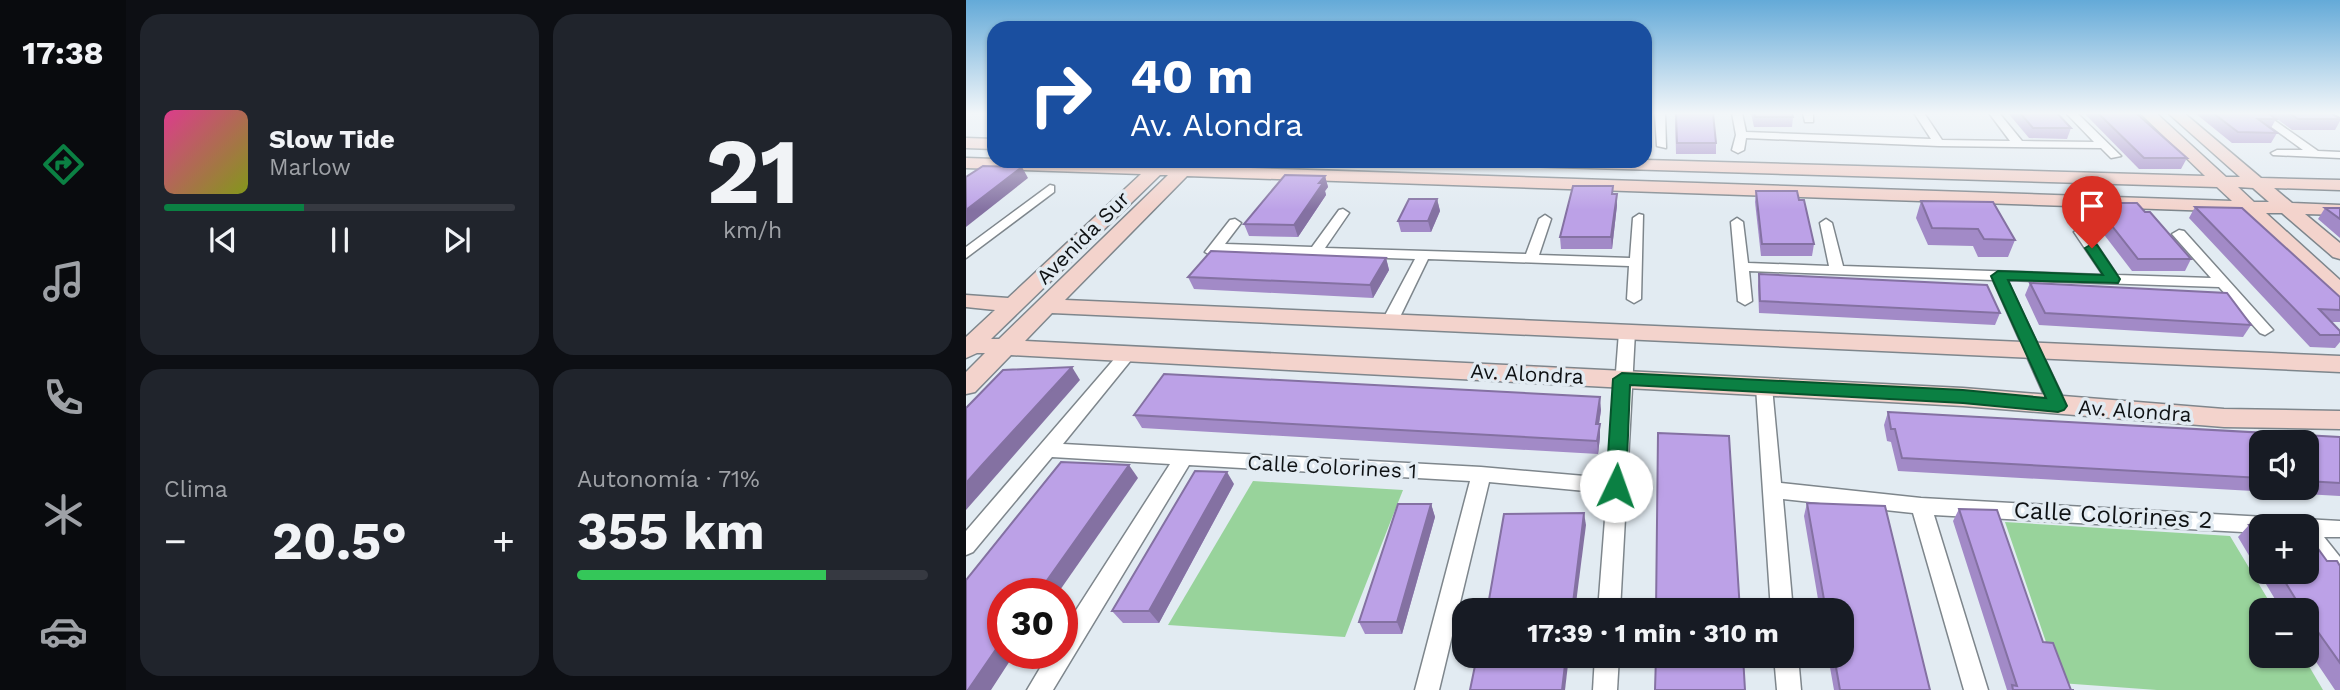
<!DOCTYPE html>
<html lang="es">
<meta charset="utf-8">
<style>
body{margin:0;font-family:"Work Sans",sans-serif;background:#20242c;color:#f1f3f6;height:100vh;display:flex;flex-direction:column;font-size:26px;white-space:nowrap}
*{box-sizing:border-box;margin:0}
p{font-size:23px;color:#9ea1a6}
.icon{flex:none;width:38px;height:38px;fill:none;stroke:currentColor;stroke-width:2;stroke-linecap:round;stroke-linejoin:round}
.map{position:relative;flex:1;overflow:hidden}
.drawer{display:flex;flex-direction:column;gap:14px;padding:14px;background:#0d0f14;width:840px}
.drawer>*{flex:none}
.guide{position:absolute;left:21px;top:21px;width:665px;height:147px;border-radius:21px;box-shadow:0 2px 5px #0004;background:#1a4fa0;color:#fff;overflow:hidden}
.fabs{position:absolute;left:1283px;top:430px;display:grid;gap:14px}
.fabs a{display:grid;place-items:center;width:70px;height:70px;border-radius:14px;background:#171b24;box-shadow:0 2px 5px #0004;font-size:35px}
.speed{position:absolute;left:21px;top:578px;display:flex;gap:14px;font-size:35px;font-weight:700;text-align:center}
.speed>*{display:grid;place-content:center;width:91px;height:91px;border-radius:50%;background:#171b24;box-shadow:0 2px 5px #0004;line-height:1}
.speed .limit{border:10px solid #d22;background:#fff;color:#111}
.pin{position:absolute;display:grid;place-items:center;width:60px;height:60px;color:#fff;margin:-72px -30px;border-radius:50% 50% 50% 0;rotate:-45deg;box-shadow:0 0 7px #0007}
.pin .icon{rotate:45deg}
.me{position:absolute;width:77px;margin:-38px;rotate:3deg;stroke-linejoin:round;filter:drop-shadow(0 0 5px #0008)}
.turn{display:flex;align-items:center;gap:24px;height:147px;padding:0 28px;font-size:32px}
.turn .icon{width:91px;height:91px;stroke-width:2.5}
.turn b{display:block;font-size:49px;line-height:60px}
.big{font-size:52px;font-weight:700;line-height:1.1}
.drawer .tile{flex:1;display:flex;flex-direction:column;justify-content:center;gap:10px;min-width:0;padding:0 24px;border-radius:21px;background:#20242c}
.drawer .dial{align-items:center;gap:0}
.dial b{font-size:91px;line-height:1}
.song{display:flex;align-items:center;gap:21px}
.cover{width:84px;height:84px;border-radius:10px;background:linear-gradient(135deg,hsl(330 70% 55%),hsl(70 70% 35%))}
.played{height:7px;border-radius:4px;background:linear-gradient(90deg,#0b8043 40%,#363941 40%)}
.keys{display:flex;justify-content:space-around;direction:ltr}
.heat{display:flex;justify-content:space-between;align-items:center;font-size:38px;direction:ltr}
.charge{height:10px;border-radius:5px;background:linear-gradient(90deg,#34c759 71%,#363941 0)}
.drawer .tiles{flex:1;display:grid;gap:14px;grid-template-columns:repeat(2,1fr)}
.trip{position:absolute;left:486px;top:598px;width:402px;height:70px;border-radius:21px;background:#171b24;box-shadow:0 2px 5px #0004;font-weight:700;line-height:70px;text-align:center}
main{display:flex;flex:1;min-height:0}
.dock{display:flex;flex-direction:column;width:126px;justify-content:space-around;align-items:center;background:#090b0e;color:#9ea1a6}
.dock .icon{width:49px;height:49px}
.dock .active{color:#0b8043}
.dock b{font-size:32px;color:#f1f3f6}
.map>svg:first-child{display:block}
.green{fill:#98d39b}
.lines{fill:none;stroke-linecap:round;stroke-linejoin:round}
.street-casing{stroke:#7e868c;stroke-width:3}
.secondary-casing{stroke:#7e868c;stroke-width:3}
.street{fill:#fff;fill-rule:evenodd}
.secondary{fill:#f3d3cc;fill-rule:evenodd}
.wall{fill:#a28ac7;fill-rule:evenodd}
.shaded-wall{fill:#8471a2}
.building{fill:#bca1e7;stroke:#8471a2;stroke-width:2}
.route{fill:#0b8043;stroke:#07532c;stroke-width:2}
.labels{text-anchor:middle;stroke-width:7;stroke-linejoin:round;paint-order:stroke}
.street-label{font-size:21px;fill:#0e1113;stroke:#e2ebf2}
.near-street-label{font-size:24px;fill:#0e1113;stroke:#e2ebf2}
</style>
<main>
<nav class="dock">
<b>17:38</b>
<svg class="icon active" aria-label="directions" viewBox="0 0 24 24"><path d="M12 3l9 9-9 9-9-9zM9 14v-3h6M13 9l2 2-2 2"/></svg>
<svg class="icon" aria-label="music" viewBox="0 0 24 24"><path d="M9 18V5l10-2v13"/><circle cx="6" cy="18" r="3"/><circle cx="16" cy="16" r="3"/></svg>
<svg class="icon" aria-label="phone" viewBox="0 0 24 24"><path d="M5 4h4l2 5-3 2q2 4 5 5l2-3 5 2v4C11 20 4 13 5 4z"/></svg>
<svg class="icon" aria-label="climate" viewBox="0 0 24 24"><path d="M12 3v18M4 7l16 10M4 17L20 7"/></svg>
<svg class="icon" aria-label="car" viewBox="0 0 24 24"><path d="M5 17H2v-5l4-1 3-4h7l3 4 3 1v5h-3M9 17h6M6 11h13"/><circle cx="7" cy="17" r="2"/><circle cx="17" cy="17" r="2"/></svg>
</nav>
<section class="drawer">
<div class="tiles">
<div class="tile">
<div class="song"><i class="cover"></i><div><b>Slow Tide</b><p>Marlow</p></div></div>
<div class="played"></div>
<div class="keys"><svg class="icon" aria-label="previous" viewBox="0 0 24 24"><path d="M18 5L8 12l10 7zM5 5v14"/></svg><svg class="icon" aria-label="pause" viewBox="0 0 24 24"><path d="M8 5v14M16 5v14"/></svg><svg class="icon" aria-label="next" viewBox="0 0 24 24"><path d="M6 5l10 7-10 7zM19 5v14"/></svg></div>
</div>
<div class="tile dial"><b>21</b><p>km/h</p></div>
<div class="tile"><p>Clima</p>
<div class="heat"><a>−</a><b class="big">20.5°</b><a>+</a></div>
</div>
<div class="tile"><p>Autonomía · 71%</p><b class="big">355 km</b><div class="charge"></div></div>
</div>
</section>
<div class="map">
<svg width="1374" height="690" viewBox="0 0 1374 690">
<rect width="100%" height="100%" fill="#e2ebf2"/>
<!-- green -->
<g class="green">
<path d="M287,481l150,9 -58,147 -177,-12z"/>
<path d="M1039,522l225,14 45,75h-14v45h42l20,34h-166l-97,-7z"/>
</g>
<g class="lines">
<defs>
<g id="street">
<path d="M689,113h10l1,35 -9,-2z"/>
<path d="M766,113h10l4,19 185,7 -17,-26h10l18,27 68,1 -21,-28h10l23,28 72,1 -28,-29h11l44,43 -10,2 -10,-10 -162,-2 -193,-8 -2,12 -6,3 -6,-3 4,-15z"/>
<path d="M837,113h10v9h-8z"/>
<path d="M1286,113h12l54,38 22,1v6l-67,-3 -2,-2 6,-3h26z"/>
<path d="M1367,113h7v4z"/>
<path d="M84,185l4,1v6l-88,66v-11z"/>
<path d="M377,209l6,4 -24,35 201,6 13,-35 6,-4 6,4 -12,36 91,3 3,-40 6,-4 4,1 -2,84 -7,4 -7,-4 2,-33 -201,-7 -30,62 -8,5 -8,-5 33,-62 -196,-7 -7,4 -7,-4 25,-32 5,-1 6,4 -16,21 87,3 27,-37z"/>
<path d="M771,218l6,4 5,41 81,3 -9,-43 6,-4 6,4 11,43 260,9 -29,-43 7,-4 5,1 31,46 94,3 -39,-44 7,-4 5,1 89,99 -8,5 -5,-2 -41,-46 -212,-7 60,126 -3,4h-12l-3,-4 -56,-126 -244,-9 3,30 -7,4 -7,-4 -7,-79z"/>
<path d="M661,327l8,5 -15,279h-22l9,-118 -118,-11 -50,208h-24l55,-209 -281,-16 -136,225h-26l22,-37h13v-21l108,-168 -118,-7 -79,95 -7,3v-24l156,-181 6,-1 8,5 -73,90 418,23 127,11 11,-146z"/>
<path d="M798,381l6,2 2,4 9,96 140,15 419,23v16h-16l16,20v25l-8,-2 -26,-36v-17h-45v6l-327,-18 54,175h-24l-51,-177 -130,-14 10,112h-22l-15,-224 2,-4z"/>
<path d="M629,656h24l-2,34h-24z"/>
<path d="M808,656h24l3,34h-24z"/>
</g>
<g id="secondary">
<path d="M1174,113h16l70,64h14l-72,-64h16l77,65 79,2v10l-66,-2 18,15 48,2v10l-35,-1 35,29v16l-7,-2 -51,-44h-16l74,67v17l-7,-2 -89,-83 -1057,-36 -122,124 1275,56v16l-1288,-59 -27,28 938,47 261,21 116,2v18l-116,-2 -261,-21 -952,-51 -36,37 -9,2v-22l19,-19h-8l-11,5v-21l29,-27 -29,-3v-12l42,3 133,-124 -175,-6v-10l185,6 8,-3 7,4 19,-2 7,3 1040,35 -15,-14 -697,-21 -8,-5 133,-1 560,16zM194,175h8l-169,164h-8zM1272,187l15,1 16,14h-15z"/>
<path d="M0,138l28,1v10l-28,-1z"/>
</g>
</defs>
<!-- street casing -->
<use href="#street" class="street-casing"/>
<!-- secondary casing -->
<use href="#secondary" class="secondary-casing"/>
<!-- street -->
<use href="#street" class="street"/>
<!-- secondary -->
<use href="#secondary" class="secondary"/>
</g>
<!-- wall -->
<g class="wall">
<path d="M709,113l41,30v11h-40z"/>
<path d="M785,113h41l1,4 -1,10h-38z"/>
<path d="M1042,113h49l14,15 -4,11 -38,-1z"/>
<path d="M1118,113h52l51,45 -6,11h-42z"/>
<path d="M1229,113h73l8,6 -5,9 6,5 -6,10h-39z"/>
<path d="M1303,113h62l9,6v2l-5,9h-43z"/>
<path d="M359,176l3,11 -3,4 1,4 -28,42 -49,-1 -5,-12z"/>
<path d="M790,191l58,53 -2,12h-51l-6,-54z"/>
<path d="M647,194l4,11 -5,44h-51l-1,-12z"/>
<path d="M471,199l3,12 -9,21h-30l-3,-11z"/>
<path d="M955,201l94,39 -7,17h-30l-5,-11 -45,-1 -12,-27z"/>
<path d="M1128,203l97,56 -6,12h-53l-43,-56z"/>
<path d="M1229,207l145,90v25h-9l9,9v11l-5,6 -25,-1 -121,-129z"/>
<path d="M1359,208h15v30l-22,-19z"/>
<path d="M420,258l3,12 -16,28 -179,-9 -6,-12z"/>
<path d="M793,274l241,39 -5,12 -236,-12 -1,-27z"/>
<path d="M1064,283l221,42 -8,12 -204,-12 -14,-30z"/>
<path d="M635,410l-2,14 1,13 -2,17 -456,-26 -8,-13z"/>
<path d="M922,412l452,25v59l-442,-25 -7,-29 -4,-1 -3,-16zM1295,443h45v45h-45z"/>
<path d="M268,484l-75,139h-36l-11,-12z"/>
<path d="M841,503l123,187h-96l-6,-34h15v-45h-23l-16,-95z"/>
<path d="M465,504l4,13 -33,117h-37l-6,-12z"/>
<path d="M993,509l84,133 28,48h3h-67l-54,-169z"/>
<path d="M1283,525l12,2v45h45l21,-11 13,5v124h-5l-29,-43v-36h-24l-44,-74z"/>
</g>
<!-- shaded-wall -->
<g class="shaded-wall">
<path d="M56,167l6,11 -62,49v-17z"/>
<path d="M359,176l3,11 -3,4 1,4 -28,42 -4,-12z"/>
<path d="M651,194v11l-5,44 -1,-12z"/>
<path d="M471,199l3,12 -9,21 -3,-11z"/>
<path d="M420,258l3,12 -16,28 -3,-13z"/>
<path d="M106,367l8,13 -114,130v-27z"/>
<path d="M634,397l1,13 -4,27 -1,-13z"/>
<path d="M634,424v13l-2,17 -1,-13z"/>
<path d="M163,465l9,13 -80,115h-20z"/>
<path d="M261,472l7,12 -75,139 -10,-12z"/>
<path d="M465,504l4,13 -33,117 -5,-12z"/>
<path d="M618,513l2,12 -11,86h-3z"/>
<path d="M37,639v14h12l-24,37h-23z"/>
<path d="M600,656h3l-4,34h-3z"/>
</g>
<!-- building -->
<g class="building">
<path d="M710,113h37l3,30h-39z"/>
<path d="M788,113h38l1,4h-38z"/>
<path d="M1054,113h37l14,15h-38z"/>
<path d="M1132,113h38l51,45h-43z"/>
<path d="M1247,113h55l8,6h-18l19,14 -39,-1z"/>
<path d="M1323,113h42l9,6h-42z"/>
<path d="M17,166l39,1 -56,43v-33z"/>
<path d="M319,175l40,1 -6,7h4l-29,42 -50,-1z"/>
<path d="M607,186h40l-1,8h5l-6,43h-51z"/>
<path d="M790,191h41l2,9h5l10,44h-52z"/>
<path d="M443,199h28l-9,22h-30z"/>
<path d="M955,201l72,1 22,38 -31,-1 -6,-10 -46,-1z"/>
<path d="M1128,203h43l8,9h5l41,47h-53z"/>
<path d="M1229,207l47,1 98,89v13l-21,-1 21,22v4h-20z"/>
<path d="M1359,208h15v11z"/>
<path d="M245,251l175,7 -16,27 -182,-8z"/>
<path d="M793,274l228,11 13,28 -240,-12z"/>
<path d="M1064,283l197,10 24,32 -206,-12z"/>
<path d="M106,367l-89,97 -17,19v-75l37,-38z"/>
<path d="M198,374l436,23 -4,27h4l-3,17 -463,-26z"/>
<path d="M922,412l452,25v46l-34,-2v-38h-45v35l-359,-20 -7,-29h-4z"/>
<path d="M692,433l71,3 11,175h-84z"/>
<path d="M95,462l68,3 -91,128h-35v46l-35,51h-2v-110z"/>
<path d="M229,471l32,1 -78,139h-37z"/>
<path d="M841,503l78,3 45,184h-90l-6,-34h9v-45h-17z"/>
<path d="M432,504h33l-34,118h-38z"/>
<path d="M993,509l38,1 46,132 10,1 18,47h3h-61l-1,-5 5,1z"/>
<path d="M618,513l-12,98h-85l17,-97z"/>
<path d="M1283,525l44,2h-32v17z"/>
<path d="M1340,532l21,29h10l3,5v97l-34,-48v-4h-3l-24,-39h27z"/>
<path d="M511,656h89l-4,34h-92z"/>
<path d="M690,656h87l2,34h-90z"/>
</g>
<!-- sky -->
<linearGradient id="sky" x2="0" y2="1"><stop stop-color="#64aad8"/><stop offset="0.54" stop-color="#f2f6f9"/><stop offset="1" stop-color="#f2f6f9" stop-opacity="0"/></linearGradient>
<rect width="1374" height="210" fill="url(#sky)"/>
<!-- route -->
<path class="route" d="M1126,244l5,1 23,34 -2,4 -110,-3 59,126 -3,4 -6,2 -95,-9 -333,-18 -4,101 -3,5 -7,3 -7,-3 -3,-5 7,-107 9,-6 341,17 83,8 -55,-122 7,-5 105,4 -18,-27z"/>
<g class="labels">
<!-- street labels -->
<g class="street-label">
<text transform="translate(117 238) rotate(-45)" y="7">Avenida Sur</text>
<text transform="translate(561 374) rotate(3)" y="7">Av. Alondra</text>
<text transform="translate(1169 411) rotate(4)" y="7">Av. Alondra</text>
<text transform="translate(366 467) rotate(3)" y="7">Calle Colorines 1</text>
</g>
<!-- near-street labels -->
<g class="near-street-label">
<text transform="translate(1147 515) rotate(3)" y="8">Calle Colorines 2</text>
</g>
</g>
</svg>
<div class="fabs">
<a><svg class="icon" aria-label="sound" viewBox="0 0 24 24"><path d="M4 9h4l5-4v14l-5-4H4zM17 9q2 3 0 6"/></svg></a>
<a>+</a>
<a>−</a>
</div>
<div class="speed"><div class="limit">30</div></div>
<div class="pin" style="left:1126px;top:248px;background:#d93025"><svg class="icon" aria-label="arrive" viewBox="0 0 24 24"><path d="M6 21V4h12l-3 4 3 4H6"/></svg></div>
<svg class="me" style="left:650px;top:486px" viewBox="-20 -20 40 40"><circle r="19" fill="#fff"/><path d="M0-13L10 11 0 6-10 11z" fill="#0b8043"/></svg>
<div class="trip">17:39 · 1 min · 310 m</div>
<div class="guide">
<div class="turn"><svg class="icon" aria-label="right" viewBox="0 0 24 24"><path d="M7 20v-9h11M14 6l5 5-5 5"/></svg><div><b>40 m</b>Av. Alondra</div></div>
</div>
</div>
</main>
